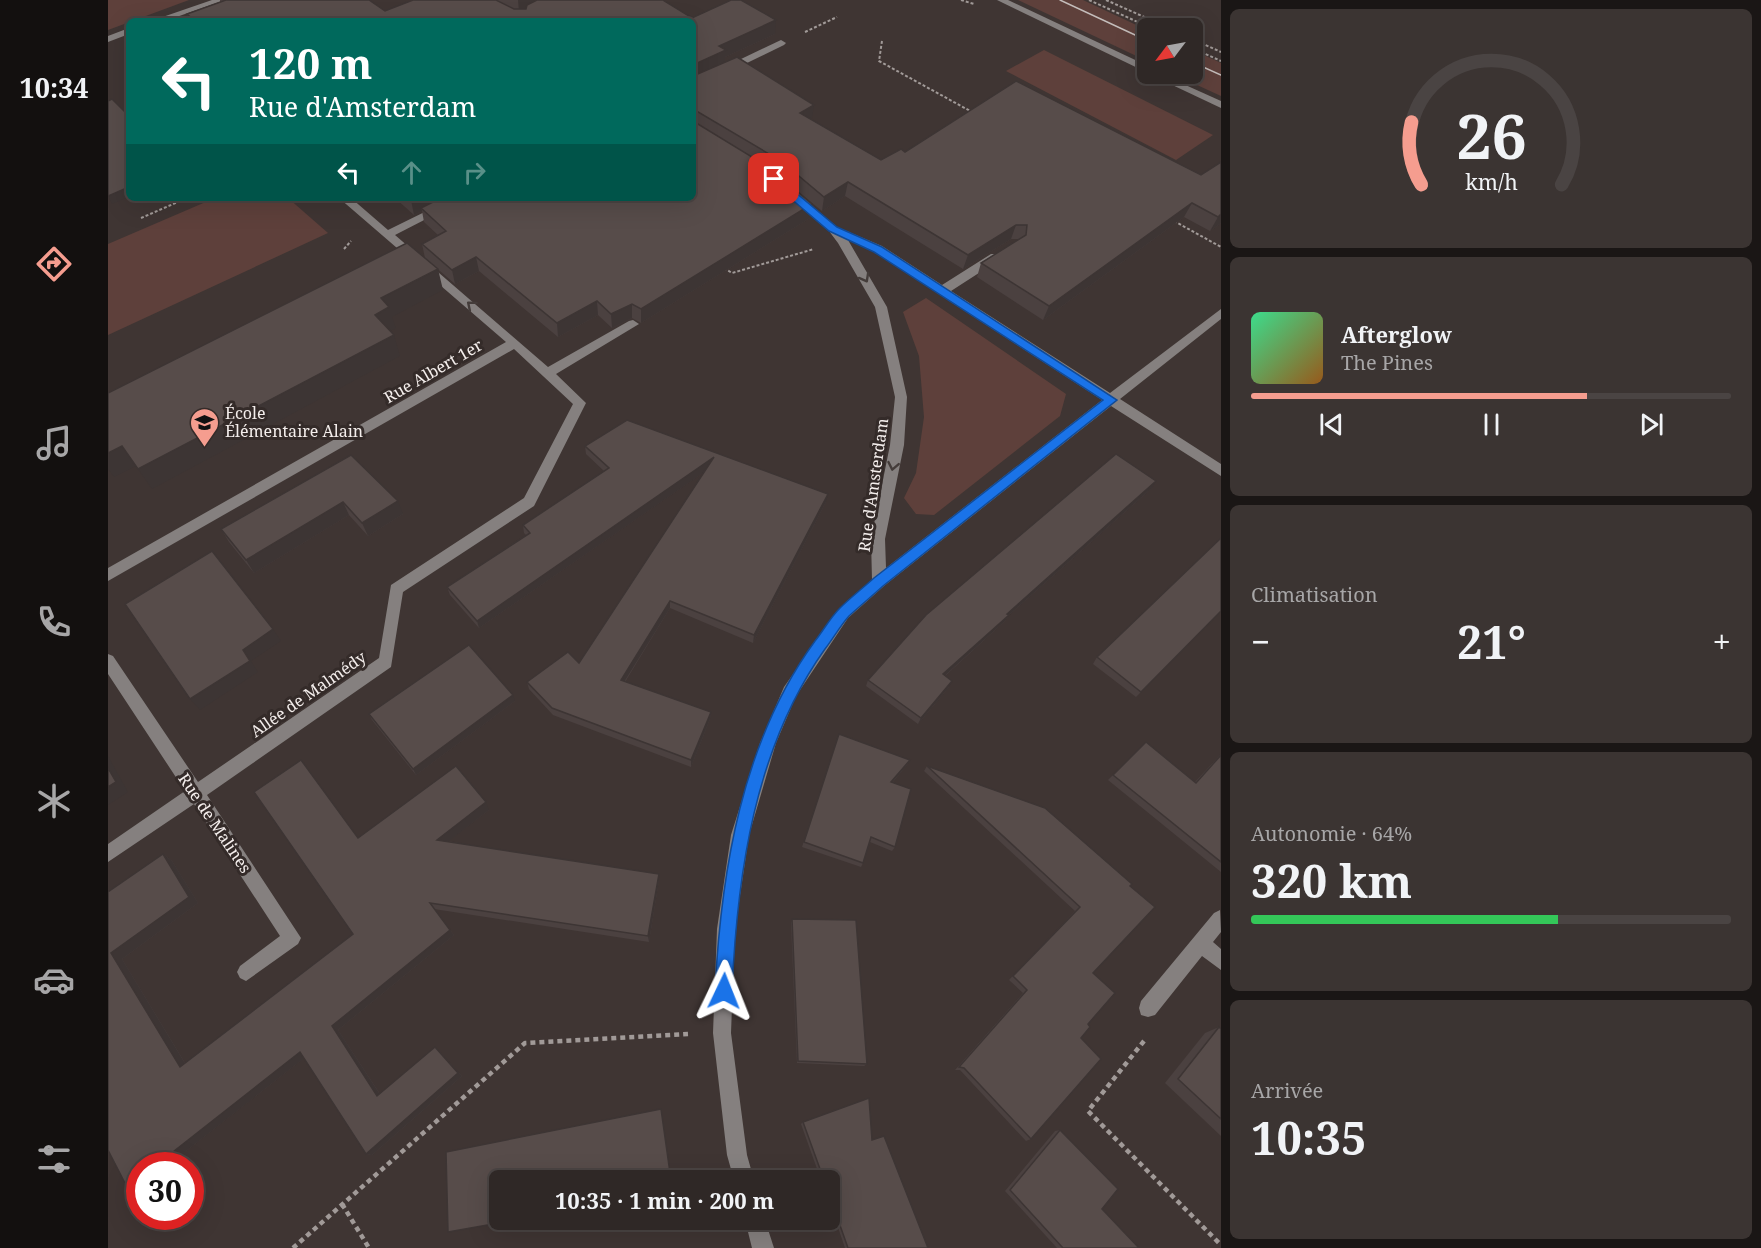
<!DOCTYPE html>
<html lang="fr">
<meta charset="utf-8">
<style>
body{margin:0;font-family:"Noto Serif",serif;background:#3b3432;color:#f1f3f6;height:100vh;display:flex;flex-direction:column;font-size:22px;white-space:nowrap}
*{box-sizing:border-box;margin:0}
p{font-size:20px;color:#a7a6a7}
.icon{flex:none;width:33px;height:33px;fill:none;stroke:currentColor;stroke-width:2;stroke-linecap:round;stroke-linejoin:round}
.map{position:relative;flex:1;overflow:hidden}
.panel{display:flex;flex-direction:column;gap:9px;padding:9px;background:#1a1615;width:540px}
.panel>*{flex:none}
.banner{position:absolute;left:18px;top:18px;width:570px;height:183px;border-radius:9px;box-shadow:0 6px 24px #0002,0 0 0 2px #4a4443;background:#00695c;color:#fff;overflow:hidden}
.needle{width:39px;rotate:238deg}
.fabs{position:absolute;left:1029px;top:18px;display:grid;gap:12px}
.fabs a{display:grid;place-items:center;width:66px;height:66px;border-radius:9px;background:#2f2826;box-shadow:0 6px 24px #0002,0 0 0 2px #4a4443;font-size:30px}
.speed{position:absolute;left:18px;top:1152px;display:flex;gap:12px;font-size:30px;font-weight:700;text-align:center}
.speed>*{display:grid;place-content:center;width:78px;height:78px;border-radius:50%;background:#2f2826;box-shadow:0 6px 24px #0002,0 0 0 2px #4a4443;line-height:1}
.speed .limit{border:9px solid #d22;background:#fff;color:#111}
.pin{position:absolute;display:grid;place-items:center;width:51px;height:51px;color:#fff;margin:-26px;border-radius:12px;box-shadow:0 3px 9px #0006}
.me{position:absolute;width:66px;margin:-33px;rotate:2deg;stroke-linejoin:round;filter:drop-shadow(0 0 4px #0008)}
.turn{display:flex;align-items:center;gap:21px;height:126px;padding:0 24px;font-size:27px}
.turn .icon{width:78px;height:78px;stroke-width:2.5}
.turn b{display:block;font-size:42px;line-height:51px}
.lanes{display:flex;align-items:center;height:57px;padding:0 24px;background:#0003;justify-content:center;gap:30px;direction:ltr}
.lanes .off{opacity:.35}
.big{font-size:45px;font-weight:700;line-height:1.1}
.panel .card{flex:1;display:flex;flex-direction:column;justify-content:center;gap:9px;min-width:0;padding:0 21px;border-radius:9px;background:#3b3432}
.panel .dial{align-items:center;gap:0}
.dial svg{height:156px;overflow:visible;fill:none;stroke:#4a4443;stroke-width:7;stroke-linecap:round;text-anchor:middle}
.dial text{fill:#f1f3f6;stroke:none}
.song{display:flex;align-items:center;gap:18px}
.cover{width:72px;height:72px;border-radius:9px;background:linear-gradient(135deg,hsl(150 70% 55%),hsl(30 70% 35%))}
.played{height:6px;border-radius:3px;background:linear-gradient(90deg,#f59d8f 70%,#4a4443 70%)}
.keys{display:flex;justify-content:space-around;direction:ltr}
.heat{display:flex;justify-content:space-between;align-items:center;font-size:33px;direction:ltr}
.charge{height:9px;border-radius:4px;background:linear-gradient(90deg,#34c759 64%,#4a4443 0)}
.trip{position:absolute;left:381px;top:1170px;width:351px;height:60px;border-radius:9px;background:#2f2826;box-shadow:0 6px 24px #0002,0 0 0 2px #4a4443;font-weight:700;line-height:60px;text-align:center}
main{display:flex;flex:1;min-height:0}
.tab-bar{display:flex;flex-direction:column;width:108px;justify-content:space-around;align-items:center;background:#13100f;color:#a7a6a7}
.tab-bar .icon{width:42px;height:42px}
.tab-bar .current{color:#f59d8f}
.tab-bar b{font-size:27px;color:#f1f3f6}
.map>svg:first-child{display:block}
.green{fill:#5e403b}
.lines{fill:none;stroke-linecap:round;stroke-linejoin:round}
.path-far1{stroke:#a19a98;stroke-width:2;stroke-dasharray:3 2;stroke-linecap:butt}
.path{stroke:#a19a98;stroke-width:4.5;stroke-dasharray:5 4;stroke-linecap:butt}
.minor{fill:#85807f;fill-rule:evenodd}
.tram{stroke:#c4bdbb;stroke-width:1.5}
.wall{fill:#4b4140}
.shaded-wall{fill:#3d3534}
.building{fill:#574c4a;stroke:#3d3534;stroke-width:1.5}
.oneway{stroke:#443c3a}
.route{fill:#1a73e8;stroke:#114b97;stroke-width:1.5}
.labels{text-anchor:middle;stroke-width:6;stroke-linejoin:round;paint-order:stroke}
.street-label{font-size:16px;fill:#f4eeec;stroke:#342b29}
.poi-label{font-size:16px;fill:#f4eeec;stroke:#342b29;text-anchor:start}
</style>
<main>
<nav class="tab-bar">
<b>10:34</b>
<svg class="icon current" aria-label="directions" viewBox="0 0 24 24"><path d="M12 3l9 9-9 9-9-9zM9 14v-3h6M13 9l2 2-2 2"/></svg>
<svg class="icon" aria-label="music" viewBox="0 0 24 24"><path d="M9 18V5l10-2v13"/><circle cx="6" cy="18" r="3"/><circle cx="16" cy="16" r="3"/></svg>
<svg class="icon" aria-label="phone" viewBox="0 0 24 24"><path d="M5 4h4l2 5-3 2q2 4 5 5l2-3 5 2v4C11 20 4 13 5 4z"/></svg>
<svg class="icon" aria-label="climate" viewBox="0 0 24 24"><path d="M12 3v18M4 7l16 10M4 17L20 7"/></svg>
<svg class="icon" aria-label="car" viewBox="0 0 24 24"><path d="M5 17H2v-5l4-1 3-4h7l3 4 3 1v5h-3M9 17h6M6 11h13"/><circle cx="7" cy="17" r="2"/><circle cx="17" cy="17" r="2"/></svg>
<svg class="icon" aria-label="filters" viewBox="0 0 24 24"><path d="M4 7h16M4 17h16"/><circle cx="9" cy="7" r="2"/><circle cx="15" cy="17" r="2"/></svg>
</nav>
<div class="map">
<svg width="1113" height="1248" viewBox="0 0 1113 1248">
<rect width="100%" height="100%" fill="#3f3533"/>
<!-- green -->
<g class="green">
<path d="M0,0h81l-81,30z"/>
<path d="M910,0h65l64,30v31z"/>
<path d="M936,50l169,85 -37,25 -170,-89z"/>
<path d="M1085,50l28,13v33l-48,-22h19z"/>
<path d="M107,198h73l40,35 -220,102v-91z"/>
<path d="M818,298l140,96 -6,22 -126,99 -18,-1 -12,-16 12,-25 8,-56 -5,-61 -16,-44z"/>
</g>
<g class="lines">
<!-- path-far1 -->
<g class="path-far1">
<path d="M853,0l13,4"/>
<path d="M981,0l62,28"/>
<path d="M998,0l63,28"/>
<path d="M697,32l32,-15"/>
<path d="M1084,39l29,13"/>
<path d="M774,41l-3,20 93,51"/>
<path d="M1084,48l29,13"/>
<path d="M33,218l46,-20"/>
<path d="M1066,221l47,26"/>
<path d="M236,249l7,-8"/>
<path d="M616,268l8,5 82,-24"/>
</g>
<!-- path -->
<g class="path">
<path d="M1036,1041l-56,70 133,134"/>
<path d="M234,1204l27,44"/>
<path d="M185,1248l232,-205 163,-9"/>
</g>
<!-- minor -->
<g class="minor">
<path d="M104,0h13l-60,21h-14z"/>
<path d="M889,0h11l140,66v7z"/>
<path d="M21,28v6l-21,8v-6z"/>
<path d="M673,40l5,3 -2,2 -91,44v-7z"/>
<path d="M1041,74h12l60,27v7z"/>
<path d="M688,195l41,32 45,19 60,39 49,-31h8v6l-48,31 159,102 111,-84v10l-101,80 101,65v12l-110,-70 -227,180 -36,32 -52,78 -20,47 -27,92 -14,94 -4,104 16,122 7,25h-20l-7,-25 -14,-122 4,-104 14,-94 29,-92 24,-56 54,-77 34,-30 -1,-41 19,-94 5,-48 -20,-90 -37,-64 -9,-12 -37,-31v-4zM740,240l26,12 228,148 -216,168 -1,-29 19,-94 3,-48 -20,-90z"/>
<path d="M231,198h12l37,32 65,-32h14l-72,37 153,132 81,-46 4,-1 6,4 -83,50 30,29 -52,103 -131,86 -12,75 -184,128 94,143 -3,6 -52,37 -6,-3 -3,-6 3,-6 40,-30 -86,-132 -86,58v-18l77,-53 -77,-117v-20l5,2 85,126 181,-124 12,-73 133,-87 49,-94 -59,-55 -406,232v-13l398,-226z"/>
<path d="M1112,910l1,22 -8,10 8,7v21l-19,-14 -47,59 -7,2 -7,-2 -2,-7 2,-7 73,-88z"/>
<path d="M637,1220h20l9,28h-22z"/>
</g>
<!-- tram -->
<g class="tram">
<path d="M952,0l88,41"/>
<path d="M1084,62l29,13"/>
</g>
</g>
<!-- wall -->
<g class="wall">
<path d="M112,0h149l16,11 28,-11h250l29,18 83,16 -50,23v5l86,58 70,40 24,-8 296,23 20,-13v61l-11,8 -26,-14 -141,103 -66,-43 4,-14 38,-24h-8l-48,30 -118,-73 -23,15 -47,-38 37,31 -2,14 -169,105 -9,-5 -20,10 -14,-13 -40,22 -79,-66 -24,13 -30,-26 -3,-14 16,-9 -14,-13 -2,-11 -8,4 -19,-17h298v-177h-503l-3,-7 33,-12z"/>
<path d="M519,420l199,82 -73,141 -83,-35 -45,74 86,30 -1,7 -19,48 -138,-52 -24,-26 -2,-7 52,-19 125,-191 -225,156 -29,-33 -3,-8 79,-52 -2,-2 -1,-8 81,-54 -18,-17 -1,-8z"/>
<path d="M243,455l52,59 -35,22 -19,-21 -95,58 -25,-31 -8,-13z"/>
<path d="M1044,488l-143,127 -4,6 -60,55 4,11 -31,37 -52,-38 2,-6z"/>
<path d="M1113,611l-85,86 -43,-33 4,-7z"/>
<path d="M407,701l-99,74 -44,-55 -3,-6z"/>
<path d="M731,734l71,26 -3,5 -15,18 3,64 -3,4 -22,-9 -7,21 -2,4 -59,-20z"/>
<path d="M1038,742l49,40 26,-28v118l-113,-92z"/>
<path d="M819,766l203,120 -37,87 -5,51 -57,115 -5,2 -66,-71h-5l68,-77 -14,-13 66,-69 -151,-140z"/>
<path d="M381,810l-41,31 211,39 -10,62 -215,-33 20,26 -116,95 42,64 59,-43 23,25 -90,79 -6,-1 -62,-96 -137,108h-27l-1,22 -12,-1 -19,-295 55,-38 9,7 26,42 -76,56 63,104 168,-129 5,-96z"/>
<path d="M684,919l75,145 -3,2 -67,-3 -6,-140z"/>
<path d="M1111,1027l2,2v107l-56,-53 40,-50z"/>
<path d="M695,1122l69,18 56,108h-83l-15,-44v-24h-9l-20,-56z"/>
<path d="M952,1130l42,79 37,39h-82l-52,-57 50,-60z"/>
</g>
<!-- shaded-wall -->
<g class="shaded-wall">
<path d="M410,0h27l-26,12z"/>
<path d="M668,20l-1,14 -50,23v7l-32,16v-15l26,-19z"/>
<path d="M706,105l-2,14 -13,8 1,-14z"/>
<path d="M740,182l-3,14 -23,15 2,-14z"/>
<path d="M21,187v10l-17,7 -4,-8z"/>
<path d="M307,198h33l-27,10 1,3 -8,4 -3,-15z"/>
<path d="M1084,203l-8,14 -141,103 6,-14z"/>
<path d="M704,204l-2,14 -169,105v-14z"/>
<path d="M1113,214v9l-11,8 8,-14z"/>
<path d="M908,225l-5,14 -48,30 5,-14z"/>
<path d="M368,257l3,14 -24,13 -3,-14z"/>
<path d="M330,269l5,21 -51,27 4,11 -15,8 -6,-21 6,-17z"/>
<path d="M489,301l1,14 -40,22 -1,-14z"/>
<path d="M524,304v14l-20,10 -1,-14z"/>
<path d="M286,335l6,21 -248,133 -14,-20z"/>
<path d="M14,446l14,20 -22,11 -6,-8v-16z"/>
<path d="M606,457l-1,9 -234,162 -2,-7z"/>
<path d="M1048,481l-4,7 -143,127 -4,6 -65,59 3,-6 64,-60z"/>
<path d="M720,494l-2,8 -73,141 1,-8z"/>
<path d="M290,501l5,13 -35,22 -6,-13z"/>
<path d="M235,502l6,13 -95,58 -8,-13z"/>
<path d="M562,601v7l-49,79v-7z"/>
<path d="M165,629l8,12 -30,20 7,11 -58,38 -10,-11 53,-49z"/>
<path d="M844,681l-3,6 -31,37 3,-6z"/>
<path d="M405,695l2,6 -99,74 -3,-6z"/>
<path d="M603,712l-1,7 -19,48v-7z"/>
<path d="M0,756l20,36 -20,13z"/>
<path d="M802,760l-3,5 -19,22 3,-5z"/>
<path d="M378,802l3,8 -48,37 -4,-7z"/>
<path d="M55,854l9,7 26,42 -76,56 67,111 -9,-3 -69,-114z"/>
<path d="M551,874v6l-10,62 -1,-6z"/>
<path d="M342,930l4,5 -116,95 45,69 -6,-3 -45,-70z"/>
<path d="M327,1047l4,4 23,25 -90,79 -6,-1z"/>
<path d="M192,1052l8,3 -141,111h-12z"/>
<path d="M32,1178l-1,10 -12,-1z"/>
</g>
<!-- building -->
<g class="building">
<path d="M118,0h143l16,11 28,-11h83l18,9h12l1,-4 10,-5h126l29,18 39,-18h10l35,20 -57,26 7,4 -33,15v-44h-498l-8,-7z"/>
<path d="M629,57l77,48 -14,8 81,47 20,-11 4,3 111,-71 185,94 20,-13v52l-3,3 -26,-14 -143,103 -68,-43 45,-28 1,-10h-11l-48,30 -120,-73 -24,15 -43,-36 -88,-52v-33z"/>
<path d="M4,99l17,17v71l-21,9v-95z"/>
<path d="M585,121l77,47 42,36 -171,105 -9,-5 -21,10 -14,-13 -40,22 -81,-66 -24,13 -30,-26 24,-13 -25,-23 20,-10h252z"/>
<path d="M299,243l31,26 -57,29 8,9 -14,8 19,20 -256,134 -16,-23 -14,7v-60z"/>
<path d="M519,420l201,74 -74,141 -84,-34 -49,79 90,32 -20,48 -139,-52 -25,-26 41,-30 11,11 135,-206 -237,164 -30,-34 83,-54 -7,-8 86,-57 -24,-22z"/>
<path d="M1008,454l40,27 -149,133 2,1 -66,59 9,7 -31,37 -53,-38 58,-65z"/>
<path d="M243,455l47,46 -36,22 -19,-21 -97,58 -25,-31z"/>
<path d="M1113,538v73l-80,81 -44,-35z"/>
<path d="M104,551l61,78 -30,21 7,11 -60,38 -65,-95z"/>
<path d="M361,645l44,50 -100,74 -44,-55z"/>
<path d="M731,734l71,26 -19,22 20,7 -16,58 -24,-10 -8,26 -59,-21z"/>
<path d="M1038,742l50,41 25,-28v107l-108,-87z"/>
<path d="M193,760l57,78 98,-72 30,36 -49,38 222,34 -11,62 -218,-33 20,27 -118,96 45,70 58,-49 23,26 -92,81 -66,-102 -145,114h-15v12l-13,9 -19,-37v-258l55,-38 26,43 -78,56 69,114 173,-133 -99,-142z"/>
<path d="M819,766l118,42 87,76 -2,2 25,21 -62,66 22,20 -27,31 2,3 -9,11 20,21 -70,80 -67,-71 -5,-1 68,-77 -14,-14 67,-69z"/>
<path d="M0,768l8,14 -8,5z"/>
<path d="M684,919l64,1 11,144 -69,-3z"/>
<path d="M1111,1027l2,2v90l-43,-40z"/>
<path d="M761,1098l3,42 12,-4 44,112h-80l-18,-51v-17h-6l-21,-58z"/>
<path d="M553,1109l10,71h-171v40h16l-68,12 -2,-80z"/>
<path d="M952,1130l58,59 -16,20 37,39h-76l-53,-58z"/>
</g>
<!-- one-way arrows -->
<defs><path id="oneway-chevron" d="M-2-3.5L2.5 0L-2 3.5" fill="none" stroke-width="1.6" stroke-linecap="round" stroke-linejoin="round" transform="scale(1.5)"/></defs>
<g class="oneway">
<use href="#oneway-chevron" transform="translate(757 278) rotate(61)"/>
<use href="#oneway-chevron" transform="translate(363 305) rotate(-140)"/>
<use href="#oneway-chevron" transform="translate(785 466) rotate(101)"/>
</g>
<!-- route -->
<path class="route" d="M662,177h7l60,50 45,20 235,153 -234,186c-11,10 -23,20 -34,30 -9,10 -16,23 -24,33 -70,98 -88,225 -93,342l-2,6 -6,3 -6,-3 -3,-6c6,-120 27,-250 100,-350 8,-10 15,-23 25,-33 10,-10 23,-20 34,-30l229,-178 -229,-148 -45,-21 -59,-50z"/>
<!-- icons -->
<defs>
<symbol id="school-pin" viewBox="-11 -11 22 30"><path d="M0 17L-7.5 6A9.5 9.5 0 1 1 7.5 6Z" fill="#f59d8f" stroke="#342b29"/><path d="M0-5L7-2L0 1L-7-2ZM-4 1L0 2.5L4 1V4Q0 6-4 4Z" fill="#111"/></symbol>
</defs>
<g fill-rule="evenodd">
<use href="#school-pin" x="80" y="406" width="33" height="45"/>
</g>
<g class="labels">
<!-- street labels -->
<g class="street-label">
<text transform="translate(325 371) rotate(-30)" y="6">Rue Albert 1er</text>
<text transform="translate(765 485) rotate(-82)" y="6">Rue d'Amsterdam</text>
<text transform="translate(200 694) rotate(-35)" y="6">Allée de Malmédy</text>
<text transform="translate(107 823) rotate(56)" y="6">Rue de Malines</text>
</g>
<!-- poi labels -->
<g class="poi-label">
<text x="117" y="419">École<tspan x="117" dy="18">Élémentaire Alain</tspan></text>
</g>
</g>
</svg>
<div class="fabs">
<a><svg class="needle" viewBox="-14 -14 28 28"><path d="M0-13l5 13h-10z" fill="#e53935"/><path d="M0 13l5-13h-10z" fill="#a7a6a7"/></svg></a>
</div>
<div class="speed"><div class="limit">30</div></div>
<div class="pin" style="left:666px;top:179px;background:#d93025"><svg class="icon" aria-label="arrive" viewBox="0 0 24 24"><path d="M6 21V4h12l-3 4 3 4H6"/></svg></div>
<svg class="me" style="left:616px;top:991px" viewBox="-20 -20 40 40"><path d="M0-17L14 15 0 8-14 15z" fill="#1a73e8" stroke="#fff" stroke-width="4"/></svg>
<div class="trip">10:35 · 1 min · 200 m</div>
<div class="banner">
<div class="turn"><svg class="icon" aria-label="left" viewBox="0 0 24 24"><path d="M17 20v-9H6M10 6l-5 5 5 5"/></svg><div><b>120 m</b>Rue d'Amsterdam</div></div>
<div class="lanes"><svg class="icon" aria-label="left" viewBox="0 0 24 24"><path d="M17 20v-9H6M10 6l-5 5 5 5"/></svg><svg class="icon off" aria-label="ahead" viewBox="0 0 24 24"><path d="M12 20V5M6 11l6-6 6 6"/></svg><svg class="icon off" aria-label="right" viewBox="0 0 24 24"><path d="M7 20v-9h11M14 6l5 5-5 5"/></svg></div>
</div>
</div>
<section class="panel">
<div class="card dial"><svg viewBox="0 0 100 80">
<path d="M14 69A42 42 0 1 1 86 69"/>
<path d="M14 69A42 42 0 0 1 9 37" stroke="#f59d8f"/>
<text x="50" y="56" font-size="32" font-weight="700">26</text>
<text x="50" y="72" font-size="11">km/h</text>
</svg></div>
<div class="card">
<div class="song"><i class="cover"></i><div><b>Afterglow</b><p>The Pines</p></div></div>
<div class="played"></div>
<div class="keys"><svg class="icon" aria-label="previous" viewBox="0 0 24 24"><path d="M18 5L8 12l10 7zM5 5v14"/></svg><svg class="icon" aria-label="pause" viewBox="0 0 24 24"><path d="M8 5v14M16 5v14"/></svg><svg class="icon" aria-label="next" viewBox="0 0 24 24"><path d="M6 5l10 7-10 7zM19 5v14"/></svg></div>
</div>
<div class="card"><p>Climatisation</p>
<div class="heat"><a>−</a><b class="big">21°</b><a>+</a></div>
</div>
<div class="card"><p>Autonomie · 64%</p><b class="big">320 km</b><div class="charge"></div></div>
<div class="card"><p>Arrivée</p><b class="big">10:35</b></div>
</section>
</main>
